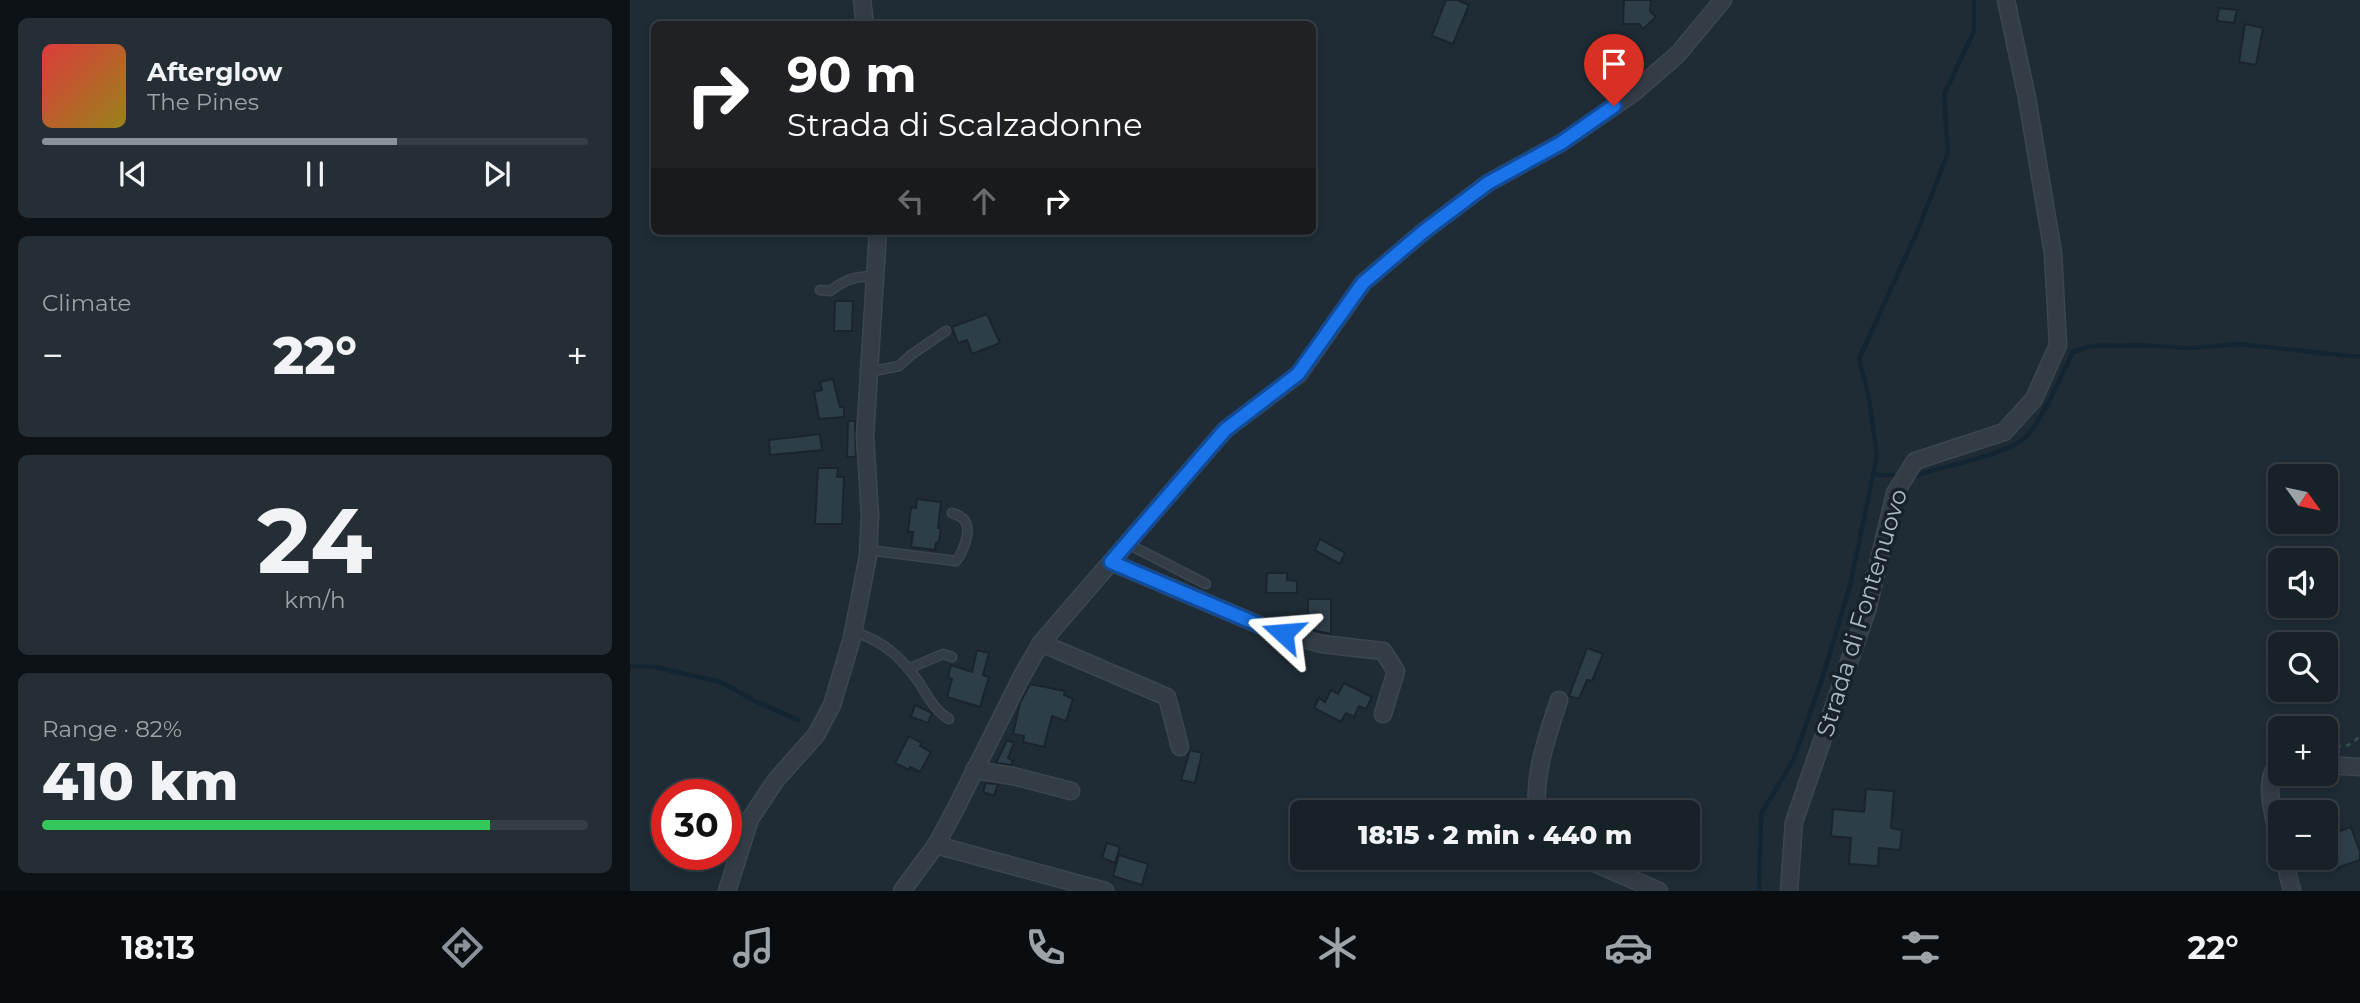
<!DOCTYPE html>
<meta charset="utf-8">
<style>
body{margin:0;font-family:Montserrat,sans-serif;background:#242e34;color:#f1f3f6;height:100vh;display:flex;flex-direction:column;font-size:26px;white-space:nowrap}
*{box-sizing:border-box;margin:0}
p{font-size:23px;color:#9ea3a8}
.icon{flex:none;width:38px;height:38px;fill:none;stroke:currentColor;stroke-width:2;stroke-linecap:round;stroke-linejoin:round}
.map{position:relative;flex:1;overflow:hidden}
.panel{display:flex;flex-direction:column;gap:18px;padding:18px;background:#0d1216;width:630px}
.panel>*{flex:none}
.guide{position:absolute;left:21px;top:21px;width:665px;height:214px;border-radius:10px;box-shadow:0 4px 10px #0003,0 0 0 2px #363e45;background:#202124;color:#fff;overflow:hidden}
.needle{width:46px;rotate:123deg}
.buttons{position:absolute;left:1638px;top:464px;display:grid;gap:14px}
.buttons a{display:grid;place-items:center;width:70px;height:70px;border-radius:10px;background:#172128;box-shadow:0 4px 10px #0003,0 0 0 2px #363e45;font-size:35px}
.speed{position:absolute;left:21px;top:779px;display:flex;gap:14px;font-size:35px;font-weight:700;text-align:center}
.speed>*{display:grid;place-content:center;width:91px;height:91px;border-radius:50%;background:#172128;box-shadow:0 4px 10px #0003,0 0 0 2px #363e45;line-height:1}
.speed .limit{border:10px solid #d22;background:#fff;color:#111}
.pin{position:absolute;display:grid;place-items:center;width:60px;height:60px;color:#fff;margin:-72px -30px;border-radius:50% 50% 50% 0;rotate:-45deg;box-shadow:0 0 7px #0007}
.pin .icon{rotate:45deg}
.me{position:absolute;width:77px;margin:-38px;rotate:289deg;stroke-linejoin:round;filter:drop-shadow(0 0 5px #0008)}
.turn{display:flex;align-items:center;gap:24px;height:147px;padding:0 21px;font-size:32px}
.turn .icon{width:91px;height:91px;stroke-width:2.5}
.turn b{display:block;font-size:49px;line-height:60px}
.lanes{display:flex;align-items:center;height:66px;padding:0 21px;background:#0003;justify-content:center;gap:35px;direction:ltr}
.lanes .off{opacity:.35}
.big{font-size:52px;font-weight:800;line-height:1.1}
.panel .card{flex:1;display:flex;flex-direction:column;justify-content:center;gap:10px;min-width:0;padding:0 24px;border-radius:10px;background:#242e34}
.panel .dial{align-items:center;gap:0}
.dial b{font-size:91px;line-height:1}
.song{display:flex;align-items:center;gap:21px}
.cover{width:84px;height:84px;border-radius:10px;background:linear-gradient(135deg,hsl(0 70% 55%),hsl(50 70% 35%))}
.played{height:7px;border-radius:4px;background:linear-gradient(90deg,#8c9099 65%,#363e45 65%)}
.keys{display:flex;justify-content:space-around;direction:ltr}
.heat{display:flex;justify-content:space-between;align-items:center;font-size:38px;direction:ltr}
.charge{height:10px;border-radius:5px;background:linear-gradient(90deg,#34c759 82%,#363e45 0)}
.trip{position:absolute;left:660px;top:800px;width:410px;height:70px;border-radius:10px;background:#172128;box-shadow:0 4px 10px #0003,0 0 0 2px #363e45;font-weight:800;line-height:70px;text-align:center}
.tab-bar{display:flex;height:112px;justify-content:space-around;align-items:center;background:#090d10;color:#9ea3a8}
.tab-bar .icon{width:49px;height:49px}
.tab-bar .on{color:#8c9099}
.tab-bar b{font-size:32px;color:#f1f3f6}
main{display:flex;flex:1;min-height:0}
.map>svg:first-child{display:block}
.lines{fill:none;stroke-linecap:round;stroke-linejoin:round}
.stream{stroke:#132532;stroke-width:4.5}
.building{fill:#2e3e49;stroke:#1a242c;stroke-width:2}
.service-casing{stroke:#3c464f;stroke-width:11}
.minor-casing{stroke:#3c464f;stroke-width:19}
.path{stroke:#394f4d;stroke-width:2.5;stroke-dasharray:5 5;stroke-linecap:butt}
.service{stroke:#323d46;stroke-width:8}
.minor{stroke:#323d46;stroke-width:16}
.route-casing{stroke:#114b97;stroke-width:18}
.route{stroke:#1a73e8;stroke-width:12}
.labels{text-anchor:middle;stroke-width:7;stroke-linejoin:round;paint-order:stroke}
.street-label{font-size:24px;fill:#acb9c3;stroke:#18222a}
</style>
<main>
<section class="panel">
<div class="card">
<div class="song"><i class="cover"></i><div><b>Afterglow</b><p>The Pines</p></div></div>
<div class="played"></div>
<div class="keys"><svg class="icon" aria-label="previous" viewBox="0 0 24 24"><path d="M18 5L8 12l10 7zM5 5v14"/></svg><svg class="icon" aria-label="pause" viewBox="0 0 24 24"><path d="M8 5v14M16 5v14"/></svg><svg class="icon" aria-label="next" viewBox="0 0 24 24"><path d="M6 5l10 7-10 7zM19 5v14"/></svg></div>
</div>
<div class="card"><p>Climate</p>
<div class="heat"><a>−</a><b class="big">22°</b><a>+</a></div>
</div>
<div class="card dial"><b>24</b><p>km/h</p></div>
<div class="card"><p>Range · 82%</p><b class="big">410 km</b><div class="charge"></div></div>
</section>
<div class="map">
<svg width="1730" height="891" viewBox="0 0 1730 891">
<rect width="100%" height="100%" fill="#1f2c35"/>
<g class="lines">
<!-- stream -->
<g class="stream">
<path d="M1243,475h20"/>
<path d="M1287,475c31,-10 77,-17 104,-34 18,-12 41,-68 52,-89l18,-6 47,-1 53,3 47,-4 122,13"/>
<path d="M0,666l25,1 66,15 32,18 45,20"/>
<path d="M1129,891l2,-77 32,-53 29,-82 28,-93 27,-130 -8,-58 -10,-39 61,-134 28,-72 -4,-58 30,-64v-31"/>
</g>
</g>
<!-- building -->
<g class="building">
<path d="M816,0h11l12,5 -16,39 -21,-8z"/>
<path d="M994,0h27l-1,11 6,6 -13,12 -4,-5h-16z"/>
<path d="M1589,8l18,2 -3,13 -17,-2z"/>
<path d="M1615,24l18,4 -7,37 -17,-3z"/>
<path d="M205,301h18l-1,30h-18z"/>
<path d="M357,314l13,29 -28,11 -5,-14 -9,3 -6,-16z"/>
<path d="M203,379l7,28h4v10l-25,2 -5,-27 8,-2 -2,-8z"/>
<path d="M218,421h7l1,36h-9z"/>
<path d="M190,434l2,16 -52,5 -1,-15z"/>
<path d="M188,468h20l-1,9h7l-2,47h-27z"/>
<path d="M287,499l24,3 -3,26h3l-2,14 -3,1 -1,7 -24,-3 2,-15h-5l3,-25 5,1z"/>
<path d="M690,539l25,14 -5,11 -25,-14z"/>
<path d="M637,573h20v7l10,1v12h-31z"/>
<path d="M678,599h23v35l-23,-5z"/>
<path d="M957,648l16,6 -11,27 -5,-1 -8,19 -10,-3z"/>
<path d="M347,650l12,3 -6,22 6,2 -9,30 -33,-10 5,-18 -4,-1 3,-13 21,7z"/>
<path d="M714,683l28,14 -6,12 -7,-3 -5,11 -8,-4 -5,9 -27,-14 5,-10 6,4 6,-12 7,4z"/>
<path d="M400,684l35,7 -1,4 9,4 -7,22 -14,-5 -8,31 -21,-5 1,-6 -11,-2 7,-31z"/>
<path d="M285,705l17,8 -4,10 -17,-6z"/>
<path d="M279,736l13,7 -2,3 11,6 -11,20 -10,-5 -1,3 -14,-7z"/>
<path d="M377,740l7,3 -6,15 5,3 -2,4 -15,-2z"/>
<path d="M560,750l12,3 -7,30 -14,-3z"/>
<path d="M356,783l12,1 -4,12 -11,-4z"/>
<path d="M1236,789l28,2 -3,37 11,2 -2,20 -21,-2 -1,18 -29,-2 2,-26 -20,-2 2,-27 31,3z"/>
<path d="M1721,827l9,25v8l-29,10 -5,-16v-18z"/>
<path d="M477,843l13,4 -5,16 -13,-5z"/>
<path d="M489,855l29,9 -6,21 -29,-9z"/>
</g>
<g class="lines">
<defs>
<g id="service">
<path d="M190,290l10,1c17,-12 22,-14 44,-15"/>
<path d="M239,372l30,-6 12,-11 35,-24"/>
<path d="M498,544l78,40"/>
<path d="M238,550l88,11c6,-7 15,-28 10,-38 -2,-6 -9,-8 -14,-10"/>
<path d="M224,632c28,8 47,25 64,49 10,15 16,29 31,38"/>
<path d="M278,669l35,-15 9,3"/>
</g>
<g id="minor">
<path d="M232,0l3,24"/>
<path d="M481,562l153,65 57,17 62,7 13,20 -13,43"/>
<path d="M411,643l126,54 13,50"/>
<path d="M1650,765c-20,9 -4,61 0,78"/>
<path d="M1696,765l34,2"/>
<path d="M344,770l39,6 58,15"/>
<path d="M907,812c-3,-40 10,-75 22,-112"/>
<path d="M306,845l169,46"/>
<path d="M953,858l76,33"/>
<path d="M1654,858l8,33"/>
<path d="M97,891l23,-72 26,-39 40,-45 16,-30 20,-67 16,-82 2,-41 -5,-79 13,-205"/>
<path d="M272,891l34,-46 19,-35 68,-136 18,-31 184,-213 74,-56 64,-91 60,-51 65,-49 73,-40 71,-49 46,-40 45,-54"/>
<path d="M1159,891l5,-69 74,-215 27,-114 20,-32 89,-29 30,-33 24,-54 -5,-92 -26,-155 -21,-98"/>
</g>
</defs>
<!-- service casing -->
<use href="#service" class="service-casing"/>
<!-- minor casing -->
<use href="#minor" class="minor-casing"/>
<!-- path -->
<path class="path" d="M1696,746c14,0 25,3 34,-11"/>
<!-- service -->
<use href="#service" class="service"/>
<!-- minor -->
<use href="#minor" class="minor"/>
</g>
<g class="lines">
<defs>
<path id="route" d="M653,633l-19,-6 -153,-65 114,-132 73,-56 65,-91 60,-51 65,-49 73,-40 53,-37"/>
</defs>
<!-- route casing -->
<use href="#route" class="route-casing"/>
<!-- route -->
<use href="#route" class="route"/>
</g>
<g class="labels">
<!-- street labels -->
<g class="street-label">
<text transform="translate(1232 613) rotate(-73)" y="8">Strada di Fontenuovo</text>
</g>
</g>
</svg>
<div class="buttons">
<a><svg class="needle" viewBox="-14 -14 28 28"><path d="M0-13l5 13h-10z" fill="#e53935"/><path d="M0 13l5-13h-10z" fill="#9ea3a8"/></svg></a>
<a><svg class="icon" aria-label="sound" viewBox="0 0 24 24"><path d="M4 9h4l5-4v14l-5-4H4zM17 9q2 3 0 6"/></svg></a>
<a><svg class="icon" aria-label="search" viewBox="0 0 24 24"><circle cx="10" cy="10" r="6"/><path d="M15 15l6 6"/></svg></a>
<a>+</a>
<a>−</a>
</div>
<div class="speed"><div class="limit">30</div></div>
<div class="pin" style="left:984px;top:106px;background:#d93025"><svg class="icon" aria-label="arrive" viewBox="0 0 24 24"><path d="M6 21V4h12l-3 4 3 4H6"/></svg></div>
<svg class="me" style="left:653px;top:633px" viewBox="-20 -20 40 40"><path d="M0-17L14 15 0 8-14 15z" fill="#1a73e8" stroke="#fff" stroke-width="4"/></svg>
<div class="trip">18:15 · 2 min · 440 m</div>
<div class="guide">
<div class="turn"><svg class="icon" aria-label="right" viewBox="0 0 24 24"><path d="M7 20v-9h11M14 6l5 5-5 5"/></svg><div><b>90 m</b>Strada di Scalzadonne</div></div>
<div class="lanes"><svg class="icon off" aria-label="left" viewBox="0 0 24 24"><path d="M17 20v-9H6M10 6l-5 5 5 5"/></svg><svg class="icon off" aria-label="ahead" viewBox="0 0 24 24"><path d="M12 20V5M6 11l6-6 6 6"/></svg><svg class="icon" aria-label="right" viewBox="0 0 24 24"><path d="M7 20v-9h11M14 6l5 5-5 5"/></svg></div>
</div>
</div>
</main>
<nav class="tab-bar">
<b>18:13</b>
<svg class="icon on" aria-label="directions" viewBox="0 0 24 24"><path d="M12 3l9 9-9 9-9-9zM9 14v-3h6M13 9l2 2-2 2"/></svg>
<svg class="icon" aria-label="music" viewBox="0 0 24 24"><path d="M9 18V5l10-2v13"/><circle cx="6" cy="18" r="3"/><circle cx="16" cy="16" r="3"/></svg>
<svg class="icon" aria-label="phone" viewBox="0 0 24 24"><path d="M5 4h4l2 5-3 2q2 4 5 5l2-3 5 2v4C11 20 4 13 5 4z"/></svg>
<svg class="icon" aria-label="climate" viewBox="0 0 24 24"><path d="M12 3v18M4 7l16 10M4 17L20 7"/></svg>
<svg class="icon" aria-label="car" viewBox="0 0 24 24"><path d="M5 17H2v-5l4-1 3-4h7l3 4 3 1v5h-3M9 17h6M6 11h13"/><circle cx="7" cy="17" r="2"/><circle cx="17" cy="17" r="2"/></svg>
<svg class="icon" aria-label="filters" viewBox="0 0 24 24"><path d="M4 7h16M4 17h16"/><circle cx="9" cy="7" r="2"/><circle cx="15" cy="17" r="2"/></svg>
<b>22°</b>
</nav>
